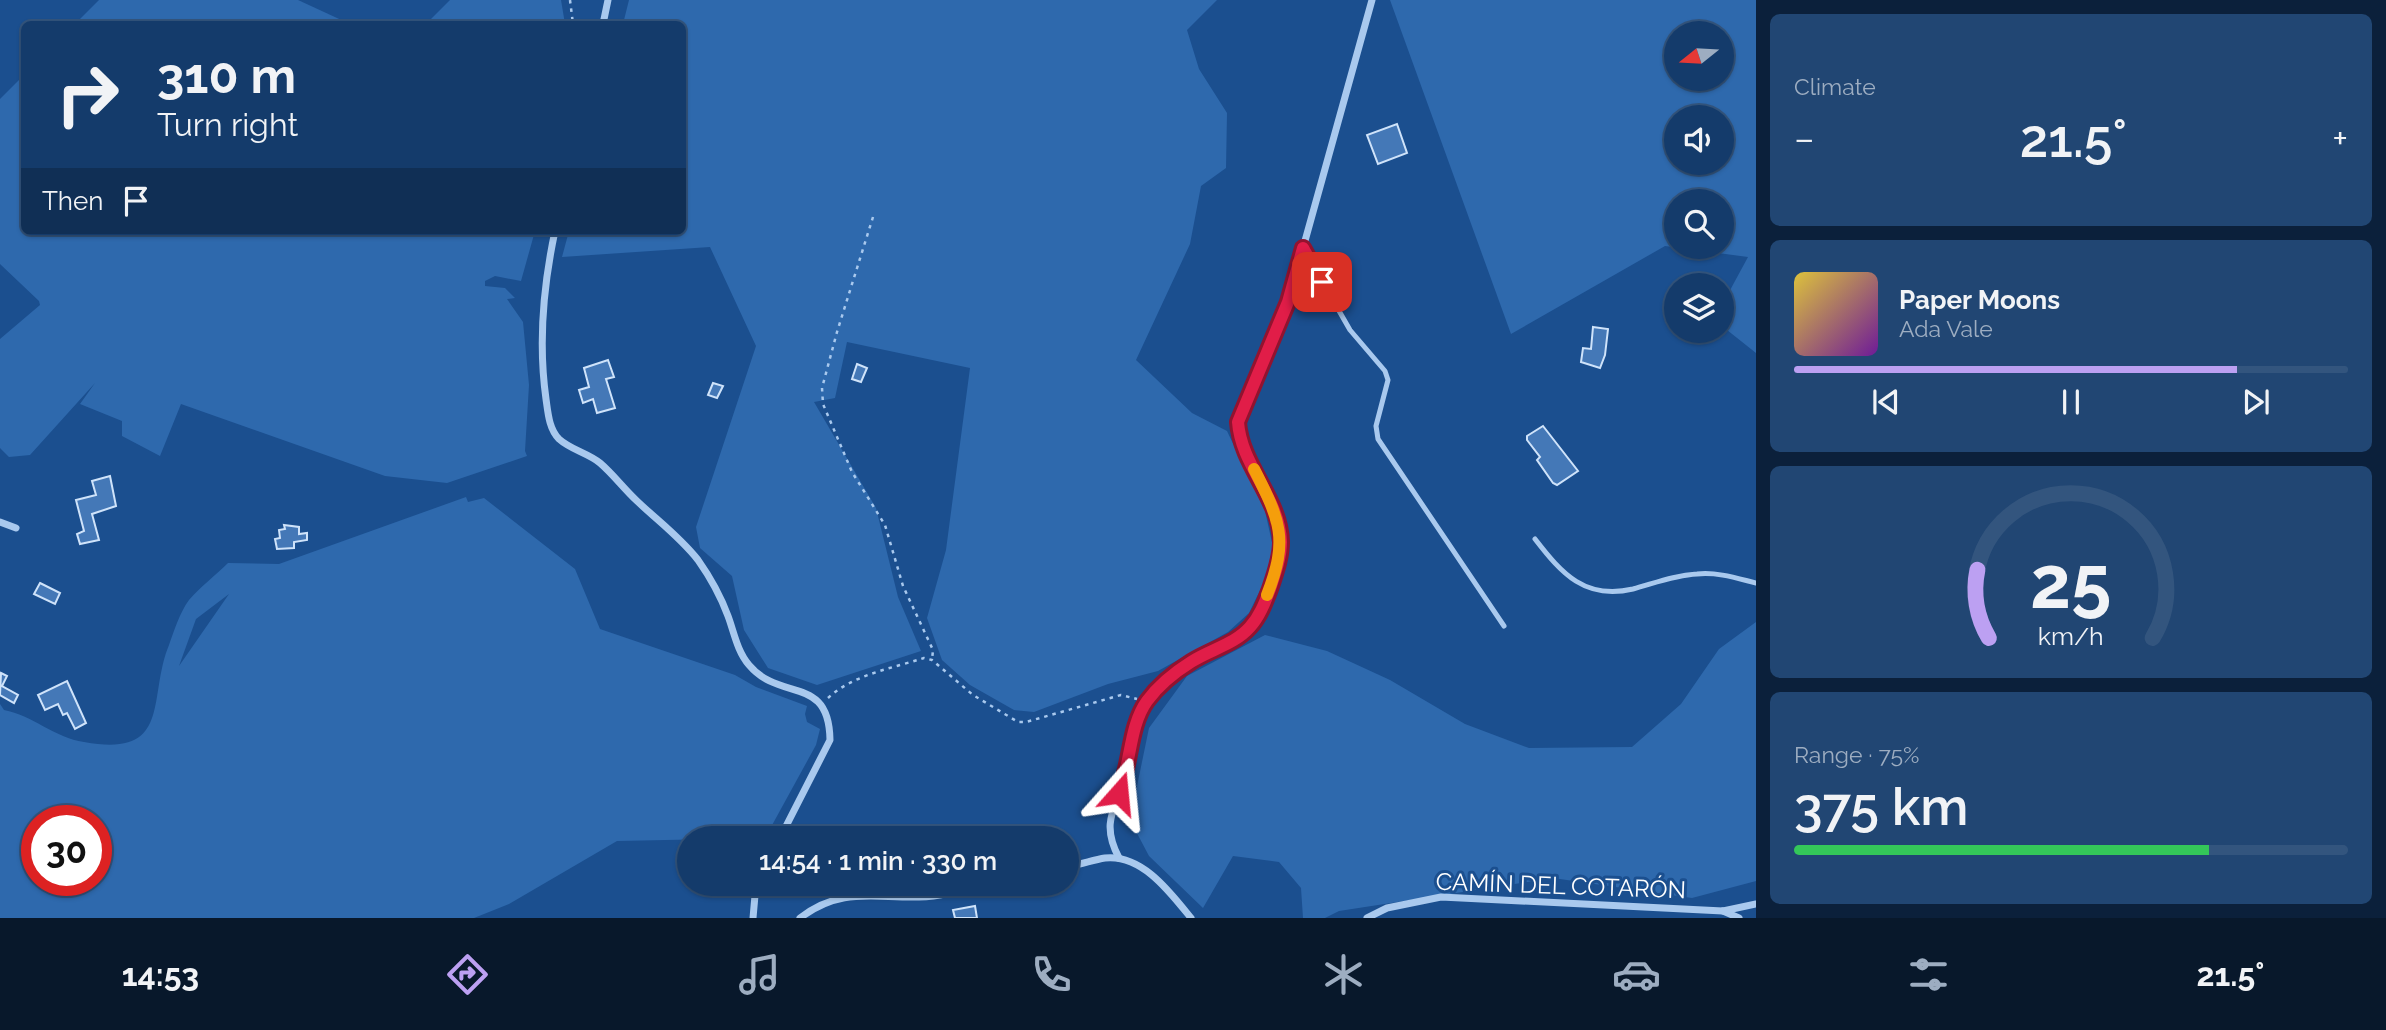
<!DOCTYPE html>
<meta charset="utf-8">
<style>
body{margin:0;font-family:Raleway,sans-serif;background:#214673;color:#f1f3f6;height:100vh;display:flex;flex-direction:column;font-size:26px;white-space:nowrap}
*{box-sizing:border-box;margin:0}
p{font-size:23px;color:#9dadc1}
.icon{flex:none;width:38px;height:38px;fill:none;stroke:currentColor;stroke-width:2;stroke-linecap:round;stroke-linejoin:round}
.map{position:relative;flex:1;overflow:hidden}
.sheet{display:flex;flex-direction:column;gap:14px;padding:14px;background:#0b203b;width:630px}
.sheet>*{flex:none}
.banner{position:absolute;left:21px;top:21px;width:665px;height:214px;border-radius:10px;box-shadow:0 2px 5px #0004,0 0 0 2px #33557e;background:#143b6b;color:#f1f3f6;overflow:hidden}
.needle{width:46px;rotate:252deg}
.buttons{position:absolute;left:1664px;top:21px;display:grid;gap:14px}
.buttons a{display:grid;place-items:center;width:70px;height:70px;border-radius:50%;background:#143b6b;box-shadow:0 2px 5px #0004,0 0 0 2px #33557e;font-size:35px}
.speed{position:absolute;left:21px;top:805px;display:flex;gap:14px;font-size:35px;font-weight:700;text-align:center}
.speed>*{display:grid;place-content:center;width:91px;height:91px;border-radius:50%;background:#143b6b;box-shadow:0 2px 5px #0004,0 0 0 2px #33557e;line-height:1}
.speed .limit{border:10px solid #d22;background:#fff;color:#111}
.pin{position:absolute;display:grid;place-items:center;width:60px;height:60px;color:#fff;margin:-30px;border-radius:14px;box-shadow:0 4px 10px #0006}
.me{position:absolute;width:77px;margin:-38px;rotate:18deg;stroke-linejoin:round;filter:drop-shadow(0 0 5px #0008)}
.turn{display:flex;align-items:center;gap:24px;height:147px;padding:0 21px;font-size:32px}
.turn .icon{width:91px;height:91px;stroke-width:2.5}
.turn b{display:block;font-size:49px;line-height:60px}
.then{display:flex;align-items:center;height:66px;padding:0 21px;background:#0003;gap:14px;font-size:26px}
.big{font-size:52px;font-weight:600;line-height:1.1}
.sheet .tile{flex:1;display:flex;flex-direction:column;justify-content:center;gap:10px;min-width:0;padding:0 24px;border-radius:10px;background:#214673}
.sheet .dial{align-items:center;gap:0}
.dial svg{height:182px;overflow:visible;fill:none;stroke:#33557e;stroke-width:7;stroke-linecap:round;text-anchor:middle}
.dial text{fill:#f1f3f6;stroke:none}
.song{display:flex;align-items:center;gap:21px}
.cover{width:84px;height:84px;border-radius:10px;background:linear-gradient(135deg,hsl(50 70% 55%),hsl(280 70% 35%))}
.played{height:7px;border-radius:4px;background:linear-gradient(90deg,#bca0f2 80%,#33557e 80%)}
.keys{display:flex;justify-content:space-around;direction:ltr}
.heat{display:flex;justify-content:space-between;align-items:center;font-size:38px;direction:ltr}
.charge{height:10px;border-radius:5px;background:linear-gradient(90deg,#34c759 75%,#33557e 0)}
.trip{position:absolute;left:677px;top:826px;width:402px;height:70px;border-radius:35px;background:#143b6b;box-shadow:0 2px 5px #0004,0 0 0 2px #33557e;font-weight:600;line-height:70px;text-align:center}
.tabs{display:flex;height:112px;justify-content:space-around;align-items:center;background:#08182b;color:#9dadc1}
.tabs .icon{width:49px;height:49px}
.tabs .on{color:#bca0f2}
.tabs b{font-size:32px;color:#f1f3f6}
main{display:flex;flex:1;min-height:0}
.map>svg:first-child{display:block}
.green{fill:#2e69ad;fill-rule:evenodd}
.building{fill:#4478b7;stroke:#cfe3fa;stroke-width:2}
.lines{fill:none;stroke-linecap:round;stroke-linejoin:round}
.path{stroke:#a9c9ee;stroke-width:2.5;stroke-dasharray:3.5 5;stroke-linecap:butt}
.service{stroke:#a9c9ee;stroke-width:5}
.minor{stroke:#a9c9ee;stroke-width:7}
.route-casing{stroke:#92132f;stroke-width:18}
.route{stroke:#e11d48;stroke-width:12}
.slow{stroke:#f59e0b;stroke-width:12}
.labels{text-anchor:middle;stroke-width:6;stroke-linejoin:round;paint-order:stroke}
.street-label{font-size:24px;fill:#fff;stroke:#1b4f8f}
</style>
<main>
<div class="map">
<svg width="1756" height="918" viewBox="0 0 1756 918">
<rect width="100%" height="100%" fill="#1b4f8f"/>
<!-- green -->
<g class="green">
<path d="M99,0h199l52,24h-275z"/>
<path d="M450,0h111l4,24h-139z"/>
<path d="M629,0h588l-30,30 12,39 28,44 -1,55 -25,18 -11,58 -54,116 56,53 35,18 38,80 8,36 -8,33 -16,33 -21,19 -70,39 -50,13 -74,28 -20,-2 -44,-25 -28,-25 -15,-42 19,-68 24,-182 -123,-26 -12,56 -21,4 62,106 22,89 23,54 -104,34 -49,-17 -24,-38 -12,-54 -32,-28 -4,-21 60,-181 -46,-99 -148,10 7,-26h113v-207h-59z"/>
<path d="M1390,0h366v353l-34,-27v-21l26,-48 -83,-11 -154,88zM1676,33h46v46h-46zM1676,117h46v46h-46zM1676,201h46v46h-46z"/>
<path d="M24,75v156h511l-14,50 -26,-5 -10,5v5l20,2 10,10 -8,1 16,23 6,63 -4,66 2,5 -80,27 -62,-7 -204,-72 -21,52 -38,-20v-15l-42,-17 15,-21 -65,72 -21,2 -9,-9v-109l40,-34 -1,-4 -39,-37v-165z"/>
<path d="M466,497l2,5 16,-4 91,71 25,60 135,46 21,12 51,19 -2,8 2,8 13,7 -4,16 -51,93 -148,3 -108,63 -35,14h-474v-214l4,6c28,5 51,28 80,32 89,16 63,-44 85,-97 5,-14 11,-33 20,-45 11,-13 27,-25 39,-37l51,1zM229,594l-50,72 17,-47zM37,821h59v59h-59z"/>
<path d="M1756,622v259l-64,17 -139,-20 -214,33 -14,7h-22l-2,-30 -22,-26 -46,-6 -30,52 -54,-52 -19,-36 19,-92 38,-52 78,-41 62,16 63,29 75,44 64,24 103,-1 49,-43 38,-55z"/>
</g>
<!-- building -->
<g class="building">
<path d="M1397,124l10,29 -29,11 -11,-29z"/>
<path d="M1593,327l15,2 -3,26 -5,13 -19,-6 2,-14 8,1z"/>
<path d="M608,360l6,17 -8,2 9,29 -18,5 -4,-14 -10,4 -4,-13 10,-3 -5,-19z"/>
<path d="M857,364l10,4 -6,14 -9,-3z"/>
<path d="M713,383l10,3 -6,12 -9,-3z"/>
<path d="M1543,426l35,45 -21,14 -4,-2 -16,-23 3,-3 -13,-17v-4z"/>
<path d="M110,476l6,30 -24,8 7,26 -19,4 -3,-10 7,-3 -8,-31 20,-5 -4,-14z"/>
<path d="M284,525l15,2v7l8,-1v7l-13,2v6l-17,1 -2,-10 5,-1 -1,-8 6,-1z"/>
<path d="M40,583l20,10 -5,11 -21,-10z"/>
<path d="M1,673l6,3 -5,10 16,9 -4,8 -14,-8z"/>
<path d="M67,681l19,42 -11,6 -8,-16 -4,2 -5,-11 -13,6 -7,-15z"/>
<path d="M975,906l2,12h-22l-2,-8z"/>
</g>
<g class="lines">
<!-- path -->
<g class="path">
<path d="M570,0l3,24"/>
<path d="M873,217l-36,115 -15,56 1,16 29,68 33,53 18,61 30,64 -1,10"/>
<path d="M828,698c24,-23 65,-30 96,-40l8,2 41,35 45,27h8l95,-27 16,4"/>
</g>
<!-- service -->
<g class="service">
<path d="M1303,248l47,82 35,41 3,9 -12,46 2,13 126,187"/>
<path d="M1535,539c27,35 50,61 98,50 22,-6 42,-14 64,-15 21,-2 39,4 59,9"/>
</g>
<!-- minor -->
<g class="minor">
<path d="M603,24l5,-24"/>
<path d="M555,231c-12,56 -17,111 -9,168 2,14 3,30 13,40 12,11 29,14 41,24 13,11 24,26 37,38 21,20 43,36 61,59 12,17 23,37 30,56 6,16 9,35 21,49 32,38 80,9 81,75l-50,98"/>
<path d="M0,522l16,6"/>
<path d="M1119,858c-18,-34 -5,-48 6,-81 9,-25 7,-54 23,-76 11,-15 27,-30 43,-39 17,-11 37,-15 52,-28 19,-17 29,-46 35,-71 14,-52 -36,-91 -40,-140l50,-121 84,-302"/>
<path d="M1068,866c12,-1 24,-6 37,-8 37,-4 65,34 86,60"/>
<path d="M1723,911l16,7"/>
<path d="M753,918l3,-34"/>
<path d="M800,918c41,-31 72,-20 119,-21 21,0 39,-6 58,-13"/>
<path d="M1367,918l20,-10 54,-11 282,14 33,-7"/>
</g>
</g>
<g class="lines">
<defs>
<path id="route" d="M1119,793c12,-29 10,-67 28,-92 11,-15 28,-29 44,-39 20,-13 43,-17 59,-35 10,-11 15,-25 20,-38 5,-15 11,-31 11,-47 -1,-44 -40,-76 -43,-120l50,-120 15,-54 19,34"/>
</defs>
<!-- route casing -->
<use href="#route" class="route-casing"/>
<!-- route -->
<use href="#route" class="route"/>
<!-- slow -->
<path class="slow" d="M1254,469c26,51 35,70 13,126"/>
</g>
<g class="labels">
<!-- street labels -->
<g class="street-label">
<text transform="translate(1561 886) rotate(2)" y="8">CAMÍN DEL COTARÓN</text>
</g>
</g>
</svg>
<div class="buttons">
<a><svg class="needle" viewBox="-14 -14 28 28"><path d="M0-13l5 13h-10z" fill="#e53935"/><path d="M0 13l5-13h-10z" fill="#9dadc1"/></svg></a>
<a><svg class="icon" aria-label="sound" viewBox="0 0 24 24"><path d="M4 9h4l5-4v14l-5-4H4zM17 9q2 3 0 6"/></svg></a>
<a><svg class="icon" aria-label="search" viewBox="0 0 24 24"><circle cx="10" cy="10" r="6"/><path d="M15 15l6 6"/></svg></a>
<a><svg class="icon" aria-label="layers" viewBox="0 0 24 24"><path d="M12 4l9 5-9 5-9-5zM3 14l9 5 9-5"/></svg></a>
</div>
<div class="speed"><div class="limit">30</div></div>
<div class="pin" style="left:1322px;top:282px;background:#d93025"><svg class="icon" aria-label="arrive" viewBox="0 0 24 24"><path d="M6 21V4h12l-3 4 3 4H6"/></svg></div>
<svg class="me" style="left:1119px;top:793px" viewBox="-20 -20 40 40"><path d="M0-17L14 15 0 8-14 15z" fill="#e11d48" stroke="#fff" stroke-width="4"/></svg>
<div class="trip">14:54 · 1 min · 330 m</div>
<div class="banner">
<div class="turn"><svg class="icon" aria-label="right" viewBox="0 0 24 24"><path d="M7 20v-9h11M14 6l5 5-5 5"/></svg><div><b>310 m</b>Turn right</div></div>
<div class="then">Then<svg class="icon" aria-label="arrive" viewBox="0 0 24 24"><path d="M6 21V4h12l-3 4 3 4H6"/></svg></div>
</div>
</div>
<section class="sheet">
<div class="tile"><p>Climate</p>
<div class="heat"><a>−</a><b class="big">21.5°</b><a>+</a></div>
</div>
<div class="tile">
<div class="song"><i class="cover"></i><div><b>Paper Moons</b><p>Ada Vale</p></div></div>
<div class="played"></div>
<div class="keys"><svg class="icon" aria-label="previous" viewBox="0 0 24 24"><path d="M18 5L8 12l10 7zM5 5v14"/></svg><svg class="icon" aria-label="pause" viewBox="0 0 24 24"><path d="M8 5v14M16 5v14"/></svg><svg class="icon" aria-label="next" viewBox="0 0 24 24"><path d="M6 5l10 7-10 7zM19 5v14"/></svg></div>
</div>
<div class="tile dial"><svg viewBox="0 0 100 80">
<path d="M14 69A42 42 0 1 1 86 69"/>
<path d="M14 69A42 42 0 0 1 9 39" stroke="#bca0f2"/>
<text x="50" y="56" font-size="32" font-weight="700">25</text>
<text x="50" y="72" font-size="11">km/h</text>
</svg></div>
<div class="tile"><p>Range · 75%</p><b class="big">375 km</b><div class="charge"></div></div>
</section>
</main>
<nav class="tabs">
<b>14:53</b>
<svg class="icon on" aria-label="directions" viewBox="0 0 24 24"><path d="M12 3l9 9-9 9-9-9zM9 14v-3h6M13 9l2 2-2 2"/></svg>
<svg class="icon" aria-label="music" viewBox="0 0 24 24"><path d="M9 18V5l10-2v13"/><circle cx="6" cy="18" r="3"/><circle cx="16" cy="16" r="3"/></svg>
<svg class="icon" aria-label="phone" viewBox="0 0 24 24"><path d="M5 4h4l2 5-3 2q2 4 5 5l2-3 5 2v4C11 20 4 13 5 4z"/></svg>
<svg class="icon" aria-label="climate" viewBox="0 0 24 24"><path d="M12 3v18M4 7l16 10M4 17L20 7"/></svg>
<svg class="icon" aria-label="car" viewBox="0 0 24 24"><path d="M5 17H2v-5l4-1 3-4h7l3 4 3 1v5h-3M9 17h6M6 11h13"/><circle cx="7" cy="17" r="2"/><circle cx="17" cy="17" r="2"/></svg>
<svg class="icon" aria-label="filters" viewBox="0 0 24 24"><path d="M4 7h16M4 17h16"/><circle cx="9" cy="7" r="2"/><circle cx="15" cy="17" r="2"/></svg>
<b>21.5°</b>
</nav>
